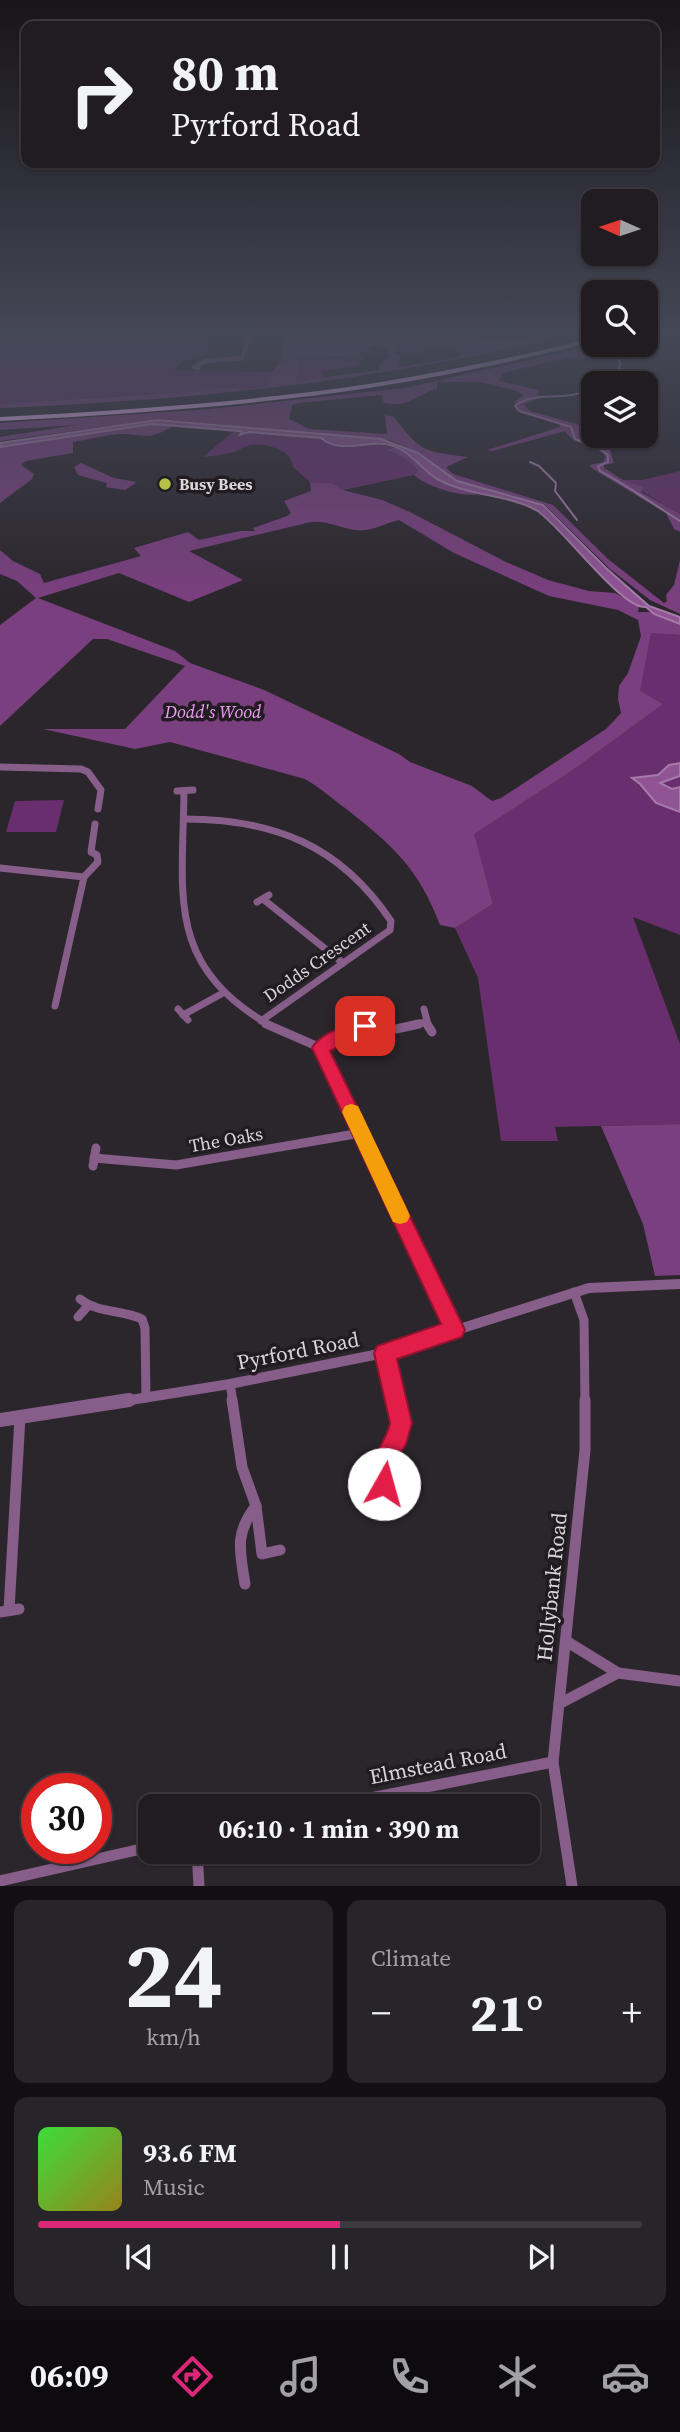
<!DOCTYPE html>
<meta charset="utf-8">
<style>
body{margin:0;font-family:"Source Serif 4",serif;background:#28252a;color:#f1f3f6;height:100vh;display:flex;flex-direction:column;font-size:26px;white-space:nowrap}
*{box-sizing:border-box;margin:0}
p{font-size:23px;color:#a2a1a5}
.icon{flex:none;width:38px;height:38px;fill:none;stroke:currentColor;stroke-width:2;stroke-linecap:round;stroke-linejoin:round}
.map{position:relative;height:1886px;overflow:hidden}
.side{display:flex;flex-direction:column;gap:14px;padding:14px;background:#120f12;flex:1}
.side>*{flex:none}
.guide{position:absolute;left:21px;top:21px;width:639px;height:147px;border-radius:14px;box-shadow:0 2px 5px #0004,0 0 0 2px #3d3a3f;background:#201c21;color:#f1f3f6;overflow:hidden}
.needle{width:46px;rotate:273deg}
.buttons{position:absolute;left:581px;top:189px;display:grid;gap:14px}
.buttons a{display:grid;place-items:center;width:77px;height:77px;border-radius:14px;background:#201c21;box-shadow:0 2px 5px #0004,0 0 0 2px #3d3a3f;font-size:35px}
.speed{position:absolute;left:21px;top:1773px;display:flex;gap:14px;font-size:35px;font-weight:700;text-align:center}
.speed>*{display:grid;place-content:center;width:91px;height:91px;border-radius:50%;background:#201c21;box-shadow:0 2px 5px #0004,0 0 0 2px #3d3a3f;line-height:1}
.speed .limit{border:10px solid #d22;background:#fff;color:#111}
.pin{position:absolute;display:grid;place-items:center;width:60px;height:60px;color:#fff;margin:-30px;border-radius:14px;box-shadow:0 4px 10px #0006}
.me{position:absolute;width:77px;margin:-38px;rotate:7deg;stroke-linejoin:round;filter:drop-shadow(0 0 5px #0008)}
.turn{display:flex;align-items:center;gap:24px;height:147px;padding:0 35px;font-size:32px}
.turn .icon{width:91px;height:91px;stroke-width:2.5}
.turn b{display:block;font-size:49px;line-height:60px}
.big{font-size:52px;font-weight:700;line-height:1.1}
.side .card{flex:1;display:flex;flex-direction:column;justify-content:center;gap:10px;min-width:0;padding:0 24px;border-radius:14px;background:#28252a}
.side .dial{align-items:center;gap:0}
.dial b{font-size:91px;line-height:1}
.song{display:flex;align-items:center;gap:21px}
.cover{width:84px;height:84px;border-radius:10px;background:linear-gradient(135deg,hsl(120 70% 55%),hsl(50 70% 35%))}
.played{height:7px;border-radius:4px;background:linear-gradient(90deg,#db2777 50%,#3d3a3f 50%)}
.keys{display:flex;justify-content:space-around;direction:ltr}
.heat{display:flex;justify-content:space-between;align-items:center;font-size:38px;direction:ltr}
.side .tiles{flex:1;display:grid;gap:14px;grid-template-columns:1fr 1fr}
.card:last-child{grid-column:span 2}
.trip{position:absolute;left:138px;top:1794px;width:402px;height:70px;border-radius:14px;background:#201c21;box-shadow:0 2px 5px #0004,0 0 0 2px #3d3a3f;font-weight:700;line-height:70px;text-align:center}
.dock{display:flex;height:112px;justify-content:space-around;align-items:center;background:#0d0b0d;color:#a2a1a5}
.dock .icon{width:49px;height:49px}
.dock .active{color:#db2777}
.dock b{font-size:32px;color:#f1f3f6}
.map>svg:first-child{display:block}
.green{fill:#682e6d}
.forest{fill:#793f7e;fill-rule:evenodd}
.water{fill:#905495;stroke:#a67baa;stroke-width:2}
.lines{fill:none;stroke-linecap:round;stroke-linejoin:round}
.stream{stroke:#a67baa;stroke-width:2}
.minor-far3{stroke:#865e89;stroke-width:4.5}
.minor-far2{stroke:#865e89;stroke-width:7}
.minor-far1{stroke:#865e89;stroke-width:9}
.minor{stroke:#865e89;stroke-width:11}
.tertiary-far1{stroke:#865e89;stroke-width:10}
.tertiary{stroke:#865e89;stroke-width:14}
.motorway{fill:#f5bafa;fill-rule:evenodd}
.route{fill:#e11d48;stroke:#92132f;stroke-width:2}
.slow{fill:#f59e0b}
.poi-dot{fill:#b7c148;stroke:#221c22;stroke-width:2.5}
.labels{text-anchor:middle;stroke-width:7;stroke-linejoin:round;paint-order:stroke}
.far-poi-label{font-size:16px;font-weight:bold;fill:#dad6da;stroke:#221c22;text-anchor:start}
.park-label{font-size:18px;font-style:italic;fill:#ee9cf5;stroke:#221c22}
.street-label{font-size:18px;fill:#dad6da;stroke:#221c22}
.near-street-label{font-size:21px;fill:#dad6da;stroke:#221c22}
</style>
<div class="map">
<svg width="680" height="1886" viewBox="0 0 680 1886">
<rect width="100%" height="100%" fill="#2b262c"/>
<!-- green -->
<g class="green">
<path d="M31,332l177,1 1,20 -26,8 -9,10 97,1 -5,15 -53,1 -9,3 -204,13v-67l32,-1z"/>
<path d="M410,336l66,4 7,11 -22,5 -3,-5 -31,-2c-10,11 -21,4 -32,2l7,-13z"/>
<path d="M376,352l14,1 -26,2 -6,11 -37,5 4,8 -28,2 1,-25 45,1z"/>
<path d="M234,431l11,4 4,-3 72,7 25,9 27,-4 23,4 -7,3 20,10 9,9 -4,5 -71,15 -12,-7 -21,-1 -17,-15c0,-17 -27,-24 -41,-22 -9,1 -13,6 -21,8 -9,2 -19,3 -28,4z"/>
<path d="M680,471v43l-57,-34h19z"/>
<path d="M651,632l29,3v300l-47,-18 47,127v80l-125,3 3,14h-57l-23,-163 -23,-50 38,-24 -20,-70 100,-64 89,-66 -23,-13z"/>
<path d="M64,800l-8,32h-50l9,-31z"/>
</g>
<!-- forest -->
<g class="forest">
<path d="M396,332h68l3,3 53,5 15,-2 3,-3 -41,-3h56l10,3 17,-3c-190,48 -384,68 -580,76v-4l204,-13 9,-3 53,-1 5,-15 10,-10 4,-27 109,1zM410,336l66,4 6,10 -33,9 -51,8 3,-12 -6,-2 7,-15zM376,346l14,2 -3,2 2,6 -10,9v5l-82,11 1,-25h53l8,-1 1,-3 13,-1 -1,-2 -15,-1z"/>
<path d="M595,345h24l-2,6 -23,8 -24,-2 -67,16 -4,8 40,9 -2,4 5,3 -18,7 6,7 53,15 -1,10 4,4 24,10 4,13 -10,2v3l19,12 20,7 -2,5 39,22v18l-6,-3 -8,-16 -73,-44 -4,-4 15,-3 1,-7c-12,-12 -31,-9 -40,-24l-72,20 -6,-1 73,-23v-3l-43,-14 -3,-8 10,-7 -10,-5 -34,-8h-43v7c-22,6 -29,19 -53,14l-3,-8 -83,8 -6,2 -3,14 20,10 78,5 -2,-19 9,2c28,36 29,34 74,40l-22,10 7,7 100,31 55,54 56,44 3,-2 -1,-6 8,-10 6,-25v54l-30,-14 -40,-31 -66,-65 -86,-23 -38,-28 -31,-13 -229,-21 -160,22v-4l77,-12 -77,5v-7l211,-14 194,-21z"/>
<path d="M152,424l22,1c-26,17 -28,9 -55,9 -15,1 -31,6 -46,8v11l-47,8 -5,4 13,9 -2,5 -32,24v-56z"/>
<path d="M396,448l22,13 21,20 39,13c-17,3 -51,-7 -64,-19l4,-5 -9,-9 -21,-11z"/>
<path d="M81,463l33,15 23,4 -12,8 -19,-3 1,-4 -29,-8 -4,-8z"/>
<path d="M310,482l21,1 12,7 39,10 28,12 96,50 42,18 41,11 26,2 24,13 -1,6h12l30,12v11l-29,-2 -11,58 23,13 -90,66 -99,64 19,70 -38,24 -15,-3c-22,-58 -48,-80 -95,-117 -14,-10 -24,-20 -40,-29l-135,-37 -35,7 -92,-20h82l60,-63 -78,-27h-14l-93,87v-101l36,-27 -19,-17 -17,-7v-24l13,11 27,13 4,9 97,-27 -7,-8 54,-16 11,8 41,-9h15l-2,-3 34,-12 4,-3 -7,-12 27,-10zM399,520l55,33 95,43 69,14 20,10 3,16 -13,37 -9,13 -1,13 3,14 -15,16 -105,69 -9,3 -20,-15 -62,-24 -11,-8 -135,-64 -74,-27 -15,-12 -137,-53 81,-25 70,29 54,-22 -54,-29 122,-29c15,-2 29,6 45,8 17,2 28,-7 43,-10z"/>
<path d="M680,1124v151l-25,1 -12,-52 -42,-98z"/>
</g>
<!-- water -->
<g class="water">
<path d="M157,420l224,19 37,14 39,28 86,24 63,63 43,38 31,11v7l-26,-10 -8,-7c-26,2 -86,-83 -110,-97 -30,-16 -67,-14 -97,-30 -16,-8 -27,-28 -46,-34 -24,-8 -51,10 -72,-8l-72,-6 -9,3 2,-3 -4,-1 -86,-7 -152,23v-4z"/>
<path d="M680,763v13l-20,7 12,6 8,-2v25l-24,-9 -16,-19 -8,-6 26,-3 11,-10z"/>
</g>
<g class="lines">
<!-- stream -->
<g class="stream">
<path d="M601,383l17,-11 2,-9 -6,-13 3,-5"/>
<path d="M593,387c-29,18 -56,1 -78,19l4,5 52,16 4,12 24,9 9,7v7l-10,4 2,5c28,15 53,33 80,50"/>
<path d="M530,462l9,4 17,17 -1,8 22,29"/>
</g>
<!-- minor-far3 -->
<path class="minor-far3" d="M198,368l-4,-1 11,-6 37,-3 9,-26"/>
<!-- minor-far2 -->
<g class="minor-far2">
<path d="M0,767l81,2 7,3 13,18 -3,19"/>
<path d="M177,791l16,-1"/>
<path d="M184,791c-1,104 -19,173 85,234"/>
<path d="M184,819c90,0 156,26 207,102l-1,9 -129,91"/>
<path d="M0,868l84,9 -29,129"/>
<path d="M84,877l14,-15 -1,-7 -6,-3 4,-28"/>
<path d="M263,899l80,64"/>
<path d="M257,902l12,-7"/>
<path d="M178,1009l10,11"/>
<path d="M424,1009l4,16"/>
<path d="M183,1015l40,-22"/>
<path d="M411,1025l15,-3"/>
</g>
<!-- minor-far1 -->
<g class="minor-far1">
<path d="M266,1024l55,24"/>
<path d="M427,1024l5,8"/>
<path d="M321,1048l38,-21 37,2 23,-5"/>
<path d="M321,1048l40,85"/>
<path d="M94,1158l82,7 185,-32 93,197"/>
<path d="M93,1166l3,-18"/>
<path d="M574,1292l10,28 1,82"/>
<path d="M80,1299c19,15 41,10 62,20l3,9 1,70"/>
<path d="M78,1317l9,-10"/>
<path d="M384,1353l12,49"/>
<path d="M230,1384l3,18"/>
</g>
<!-- minor -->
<g class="minor">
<path d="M232,1400l10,67 14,39 6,48 18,-4"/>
<path d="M386,1502l13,-2"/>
<path d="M387,1514l-5,-54 16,-24 3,-13 -6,-23"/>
<path d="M245,1584c-5,-33 -11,-50 11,-78"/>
<path d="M9,1610l11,-193"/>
<path d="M0,1612l19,-3"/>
<path d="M566,1641l52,32 62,8"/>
<path d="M559,1704l59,-31"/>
<path d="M330,1806l223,-44"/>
<path d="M197,1852l2,34"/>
<path d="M0,1881l150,-34"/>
<path d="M572,1886l-19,-124 32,-312v-50"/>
</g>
<!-- tertiary-far1 -->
<path class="tertiary-far1" d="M118,1402l112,-18 154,-31 205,-65 91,-4"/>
<!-- tertiary -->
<path class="tertiary" d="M0,1420l129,-20"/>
<!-- motorway -->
<path class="motorway" d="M593,338v4c-72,18 -144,33 -218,45 -124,19 -250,27 -375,34v-4c125,-7 251,-15 375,-34 73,-12 146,-27 218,-45z"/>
</g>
<!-- sky -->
<linearGradient id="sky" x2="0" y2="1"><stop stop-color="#181518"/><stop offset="0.56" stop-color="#444756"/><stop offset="1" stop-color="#444756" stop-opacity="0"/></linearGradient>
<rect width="680" height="596" fill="url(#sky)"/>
<!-- route -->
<path class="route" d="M365,1020l6,2 2,4 -2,5 -41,20 135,279 -3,7 -65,22 15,64 -6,21 -12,19 1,21 -3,8 -8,4 -8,-4c-15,-36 8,-40 14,-69l-16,-70 3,-7 64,-22 -129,-276c9,-16 36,-23 53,-28z"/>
<!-- slow -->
<path class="slow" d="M351,1104l7,2 49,103 3,7 -3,6 -7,2 -7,-2 -51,-110 3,-6z"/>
<!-- markers -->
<circle class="poi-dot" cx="165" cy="484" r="7"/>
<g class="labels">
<!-- far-poi labels -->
<g class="far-poi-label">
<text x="179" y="490">Busy Bees</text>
</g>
<!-- park labels -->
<g class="park-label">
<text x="213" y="718">Dodd's Wood</text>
</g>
<!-- street labels -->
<g class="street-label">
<text transform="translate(317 962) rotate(-35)" y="6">Dodds Crescent</text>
<text transform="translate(226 1140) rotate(-10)" y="6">The Oaks</text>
</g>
<!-- near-street labels -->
<g class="near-street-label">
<text transform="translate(298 1351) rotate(-11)" y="7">Pyrford Road</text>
<text transform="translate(552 1587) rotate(-84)" y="7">Hollybank Road</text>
<text transform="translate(438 1764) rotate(-11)" y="7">Elmstead Road</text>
</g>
</g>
</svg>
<div class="buttons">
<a><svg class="needle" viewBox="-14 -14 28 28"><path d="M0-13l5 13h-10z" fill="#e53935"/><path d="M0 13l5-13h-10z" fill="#a2a1a5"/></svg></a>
<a><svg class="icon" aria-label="search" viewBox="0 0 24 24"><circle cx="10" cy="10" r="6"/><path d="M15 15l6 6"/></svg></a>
<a><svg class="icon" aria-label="layers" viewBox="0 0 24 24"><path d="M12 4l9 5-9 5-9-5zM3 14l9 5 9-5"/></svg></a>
</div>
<div class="speed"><div class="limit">30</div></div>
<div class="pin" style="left:365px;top:1026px;background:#d93025"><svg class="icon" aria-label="arrive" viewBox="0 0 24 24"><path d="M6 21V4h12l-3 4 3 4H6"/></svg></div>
<svg class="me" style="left:384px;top:1484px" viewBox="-20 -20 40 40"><circle r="19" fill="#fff"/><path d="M0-13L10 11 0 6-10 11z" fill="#e11d48"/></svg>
<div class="trip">06:10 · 1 min · 390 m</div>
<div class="guide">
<div class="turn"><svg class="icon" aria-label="right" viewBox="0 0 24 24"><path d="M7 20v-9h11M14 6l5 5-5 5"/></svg><div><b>80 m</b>Pyrford Road</div></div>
</div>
</div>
<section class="side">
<div class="tiles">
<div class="card dial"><b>24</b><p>km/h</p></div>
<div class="card"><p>Climate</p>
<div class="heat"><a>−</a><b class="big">21°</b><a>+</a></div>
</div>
<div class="card">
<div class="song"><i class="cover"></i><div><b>93.6 FM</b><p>Music</p></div></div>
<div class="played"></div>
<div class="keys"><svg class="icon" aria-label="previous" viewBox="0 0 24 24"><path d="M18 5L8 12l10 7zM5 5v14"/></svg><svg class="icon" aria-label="pause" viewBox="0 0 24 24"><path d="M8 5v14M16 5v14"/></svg><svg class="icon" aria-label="next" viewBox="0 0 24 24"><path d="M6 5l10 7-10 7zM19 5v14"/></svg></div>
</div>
</div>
</section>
<nav class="dock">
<b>06:09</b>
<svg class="icon active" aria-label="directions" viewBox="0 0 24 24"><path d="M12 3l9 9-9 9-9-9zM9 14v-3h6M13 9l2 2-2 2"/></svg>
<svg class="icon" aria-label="music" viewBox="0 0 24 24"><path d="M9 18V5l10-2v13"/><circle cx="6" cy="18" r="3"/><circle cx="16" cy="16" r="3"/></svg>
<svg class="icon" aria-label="phone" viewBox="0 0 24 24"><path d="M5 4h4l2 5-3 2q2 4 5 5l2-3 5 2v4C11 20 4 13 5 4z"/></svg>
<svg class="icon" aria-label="climate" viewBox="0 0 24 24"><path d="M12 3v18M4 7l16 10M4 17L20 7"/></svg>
<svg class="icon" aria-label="car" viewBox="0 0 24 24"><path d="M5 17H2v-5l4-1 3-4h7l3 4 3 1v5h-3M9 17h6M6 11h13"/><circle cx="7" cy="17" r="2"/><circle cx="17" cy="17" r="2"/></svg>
</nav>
